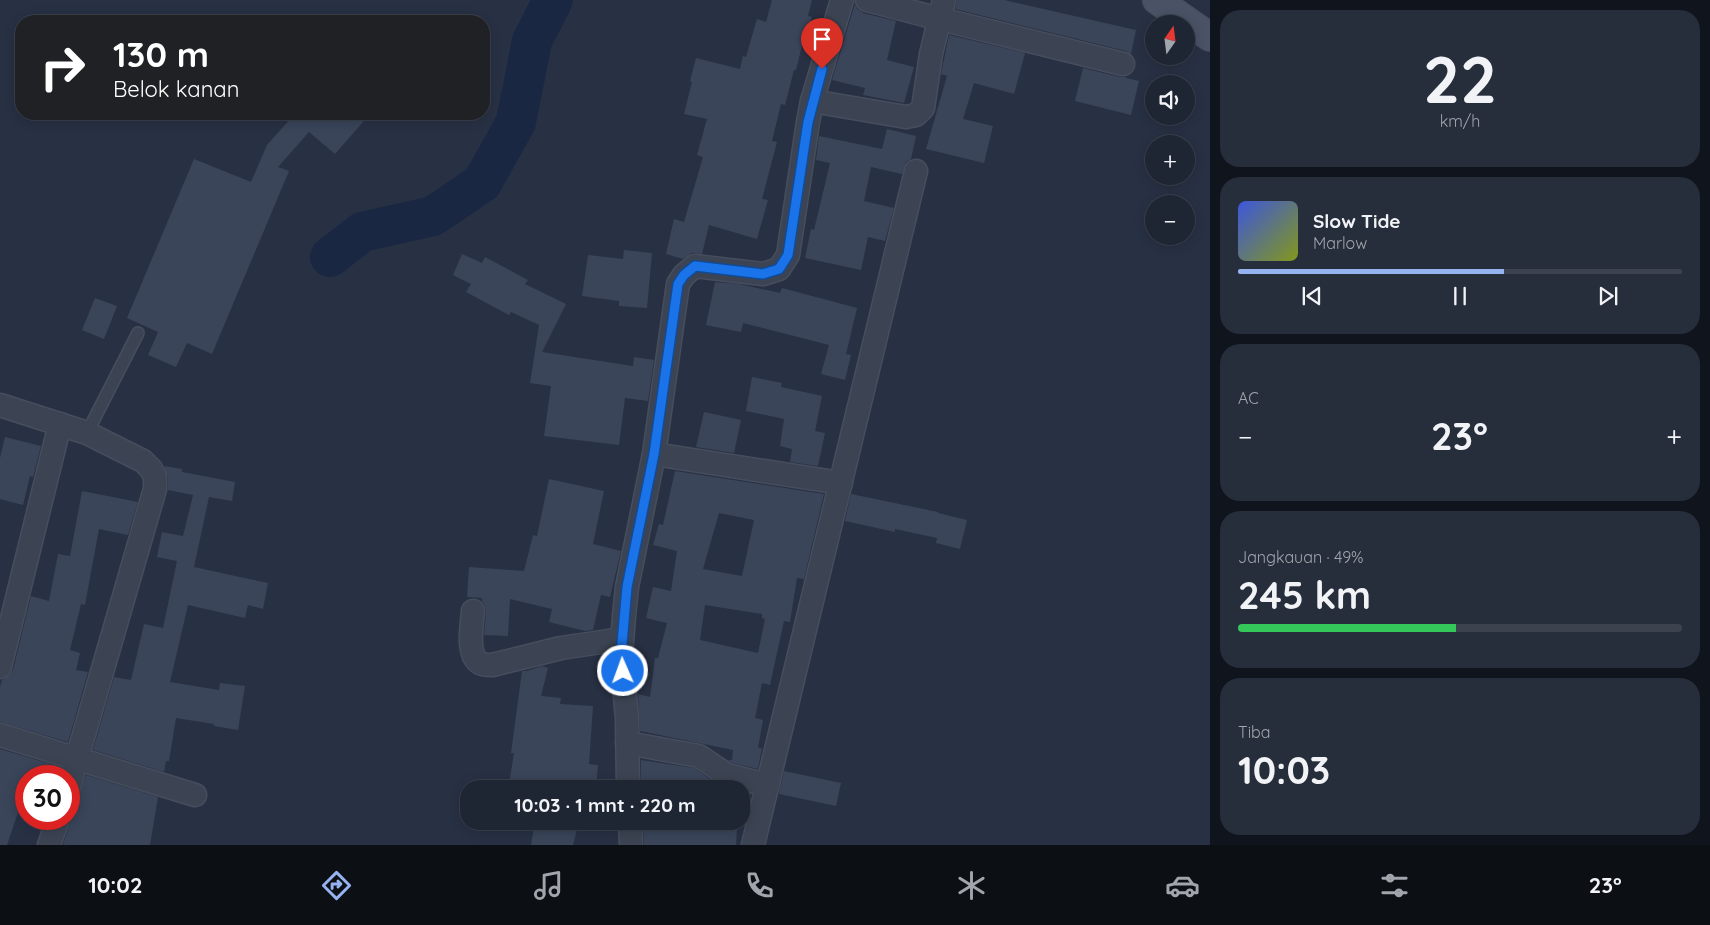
<!DOCTYPE html>
<html lang="id">
<meta charset="utf-8">
<style>
body{margin:0;font-family:Quicksand,sans-serif;background:#262d3b;color:#f1f3f6;height:100vh;display:flex;flex-direction:column;font-size:19px;white-space:nowrap}
*{box-sizing:border-box;margin:0}
p{font-size:16px;color:#a1a5ac}
.icon{flex:none;width:28px;height:28px;fill:none;stroke:currentColor;stroke-width:2;stroke-linecap:round;stroke-linejoin:round}
.map{position:relative;flex:1;overflow:hidden}
.side{display:flex;flex-direction:column;gap:10px;padding:10px;background:#10141c;width:500px}
.side>*{flex:none}
.guide{position:absolute;left:15px;top:15px;width:475px;height:105px;border-radius:20px;box-shadow:0 2px 12px #0003,0 0 0 1px #3c424e;background:#202124;color:#fff;overflow:hidden}
.needle{width:32px;rotate:14deg}
.fabs{position:absolute;left:1145px;top:15px;display:grid;gap:10px}
.fabs a{display:grid;place-items:center;width:50px;height:50px;border-radius:50%;background:#1e2533;box-shadow:0 2px 12px #0003,0 0 0 1px #3c424e;font-size:25px}
.speed{position:absolute;left:15px;top:765px;display:flex;gap:10px;font-size:25px;font-weight:700;text-align:center}
.speed>*{display:grid;place-content:center;width:65px;height:65px;border-radius:50%;background:#1e2533;box-shadow:0 2px 12px #0003,0 0 0 1px #3c424e;line-height:1}
.speed .limit{border:8px solid #d22;background:#fff;color:#111}
.pin{position:absolute;display:grid;place-items:center;width:42px;height:42px;color:#fff;margin:-51px -21px;border-radius:50% 50% 50% 0;rotate:-45deg;box-shadow:0 0 5px #0007}
.pin .icon{rotate:45deg}
.me{position:absolute;width:55px;margin:-28px;rotate:358deg;stroke-linejoin:round;filter:drop-shadow(0 0 4px #0008)}
.turn{display:flex;align-items:center;gap:18px;height:105px;padding:0 15px;font-size:22px}
.turn .icon{width:65px;height:65px;stroke-width:2.5}
.turn b{display:block;font-size:35px;line-height:42px}
.big{font-size:38px;font-weight:800;line-height:1.1}
.side .tile{flex:1;display:flex;flex-direction:column;justify-content:center;gap:8px;min-width:0;padding:0 18px;border-radius:20px;background:#262d3b}
.side .dial{align-items:center;gap:0}
.dial b{font-size:65px;line-height:1}
.song{display:flex;align-items:center;gap:15px}
.cover{width:60px;height:60px;border-radius:8px;background:linear-gradient(135deg,hsl(230 70% 55%),hsl(70 70% 35%))}
.played{height:5px;border-radius:2px;background:linear-gradient(90deg,#95b2f1 60%,#3c424e 60%)}
.keys{display:flex;justify-content:space-around;direction:ltr}
.heat{display:flex;justify-content:space-between;align-items:center;font-size:28px;direction:ltr}
.charge{height:8px;border-radius:4px;background:linear-gradient(90deg,#34c759 49%,#3c424e 0)}
.trip{position:absolute;left:460px;top:780px;width:290px;height:50px;border-radius:20px;background:#1e2533;box-shadow:0 2px 12px #0003,0 0 0 1px #3c424e;font-weight:800;line-height:50px;text-align:center}
.tabs{display:flex;height:80px;justify-content:space-around;align-items:center;background:#0c0f14;color:#a1a5ac}
.tabs .icon{width:35px;height:35px}
.tabs .active{color:#95b2f1}
.tabs b{font-size:22px;color:#f1f3f6}
main{display:flex;flex:1;min-height:0}
.map>svg:first-child{display:block}
.lines{fill:none;stroke-linecap:round;stroke-linejoin:round}
.river{stroke:#1a2742;stroke-width:40}
.building{fill:#3a455a;fill-rule:evenodd}
.service-casing{stroke:#464d5d;stroke-width:14}
.minor-casing{stroke:#464d5d;stroke-width:25}
.secondary-casing{stroke:#464d5d;stroke-width:30}
.service{stroke:#3c4453;stroke-width:11}
.minor{stroke:#3c4453;stroke-width:22}
.secondary{stroke:#4a5266;stroke-width:28}
.route-casing{stroke:#114b97;stroke-width:12}
.route{stroke:#1a73e8;stroke-width:9}
</style>
<main>
<div class="map">
<svg width="1210" height="845" viewBox="0 0 1210 845">
<rect width="100%" height="100%" fill="#283144"/>
<g class="lines">
<!-- river -->
<path class="river" d="M330,257l32,-25 71,-16 49,-33 34,-61 16,-81 21,-41"/>
</g>
<!-- building -->
<g class="building">
<path d="M772,0h40l-4,16 4,1 -7,24h-2l-7,29h-2l-9,35 -4,-1 -9,37 5,1 -15,57 6,1 -11,39 -48,-14 -7,29 -10,-1 -9,6 -17,-5 8,-35 10,3 19,-65 -6,-2 10,-36 -23,-5 8,-32 -2,-1 6,-23 44,11 3,-13 3,1 11,-38 9,3z"/>
<path d="M957,0h47l132,30 -5,24 -5,-3 -171,-42z"/>
<path d="M855,4l2,5 6,4 33,8 -9,39 27,7 -10,36 -41,-8 2,-7 -33,-8z"/>
<path d="M949,35l76,18 -11,41 -40,-11 -11,36 30,7 -9,37 -58,-14 21,-73 -6,-2z"/>
<path d="M1083,68l37,9h6v1l13,3 -8,34 -56,-14z"/>
<path d="M288,114h82l-35,40 -26,-22 -31,35 11,4 -77,183 -25,-11 -11,24 -28,-12 10,-23 -31,-14 67,-159 57,23 16,-37 25,-28z"/>
<path d="M887,129l29,7 -5,23 -5,3 -4,12 -31,-7 -7,34 30,7 -9,33 -17,-4 -7,33 -56,-12 6,-29 3,1 16,-67 -14,-3 3,-24 63,13z"/>
<path d="M624,250l28,3 -5,55 -28,-2v-5l-37,-5 6,-41 35,4z"/>
<path d="M462,254l20,9 3,-6 43,23 -3,4 41,20 -24,48 91,14 1,-9 20,3 -6,41 -23,-3 -6,47 -75,-9 7,-50 -21,-3 9,-58 -28,-13 -2,3 -43,-23 5,-8 -18,-9z"/>
<path d="M715,282l24,2 41,9 2,-5 75,20 -11,46 5,1 -6,25 -24,-6 8,-29 -86,-22 -2,9 -35,-7z"/>
<path d="M95,298l22,8 -13,33 -22,-9z"/>
<path d="M752,377l30,6 -1,4 41,9 -7,35 10,2 -7,33 -28,-4 2,-13 -12,-3 4,-27 -38,-8z"/>
<path d="M704,412l37,8 -7,33 -38,-6z"/>
<path d="M5,437l36,9 -8,31 -3,-1 -7,29 -23,-6v-41z"/>
<path d="M164,466l18,3v3l53,10 -3,19 -23,-4 -15,70 74,16 -5,26 -15,-4 -3,13 -57,-13 -18,77 49,8 1,-7 25,3 -7,44 -24,-4v-2l-38,-6 -7,43h-3l-2,11 -71,-22 21,-73 17,3 13,-56 19,4 14,-67 -20,-4 5,-25 21,4 10,-41 -25,-5v-13z"/>
<path d="M675,471l149,23 -20,85 -7,-1 -7,44 -6,-1 -14,64 -8,-2 -7,35 8,2 -5,28h4l-4,21 -26,-6 -4,-3h4l1,-10 -93,-19 -2,-37 12,3 5,-39h3l9,-35 -21,-5 7,-31 18,4 6,-40 -24,-6 6,-21 4,1zM719,513l35,7 -12,56 -39,-7zM705,605l57,9v4l3,1 -7,34 -58,-13z"/>
<path d="M549,479l55,12 -11,53 28,7 -11,46 -9,-2 -8,35 -8,1 -36,-9 3,-13 -42,-10 -2,37 -24,-1 2,-23 -1,-6 -3,-5v-3l-15,-1 2,-30 55,4 9,-36 4,1z"/>
<path d="M82,491l56,11 -10,33 -29,-6 -14,76 -4,-1 -11,46 10,3 -4,17 12,2 -20,70 -68,-20v-35l2,-7 7,-4 4,-6 18,-74 18,5 9,-47 12,2z"/>
<path d="M851,494l87,18v1l29,7 -7,29 -24,-6 1,-5 -42,-9v3l-50,-11z"/>
<path d="M542,666l6,2 -7,28 20,2 -1,6 33,2 -4,58 9,1 -2,24h-62l-25,-5 5,-31h-3l11,-82h5z"/>
<path d="M0,749l61,18 -3,9h-32v13l-19,56h-7z"/>
<path d="M641,760l53,8 26,18 8,3h-87z"/>
<path d="M784,771l57,12 -5,23 -57,-12z"/>
<path d="M86,775l72,22 -8,48h-87l7,-22 1,-6 -2,-5 1,-13 8,-4z"/>
<path d="M535,821h44l-6,24h-42z"/>
<path d="M643,821h90l-1,6 5,1 -1,17h-92z"/>
</g>
<g class="lines">
<defs>
<path id="service" d="M87,433l51,-100"/>
<g id="minor">
<path d="M867,0l73,19 183,45"/>
<path d="M812,101l30,-101"/>
<path d="M0,405l87,28 56,28 8,8 4,8v12l-86,297"/>
<path d="M654,454l187,29"/>
<path d="M473,611c-1,13 -7,44 7,52 3,2 8,2 12,2l69,-17 61,-9"/>
<path d="M0,667l60,-243"/>
<path d="M0,735l195,60"/>
<path d="M627,743l72,13 28,19 41,10"/>
<path d="M628,789l-1,-71 -6,-63 3,-39 3,-29 27,-133 24,-170 6,-9 11,-9 68,8 16,-5 9,-14 20,-133 4,-21 94,16 10,-2 7,-7 8,-54 13,-54"/>
<path d="M630,821l1,24"/>
<path d="M49,845l9,-26"/>
<path d="M753,845l163,-674"/>
</g>
<path id="secondary" d="M1157,0l53,37"/>
</defs>
<!-- service casing -->
<use href="#service" class="service-casing"/>
<!-- minor casing -->
<use href="#minor" class="minor-casing"/>
<!-- secondary casing -->
<use href="#secondary" class="secondary-casing"/>
<!-- service -->
<use href="#service" class="service"/>
<!-- minor -->
<use href="#minor" class="minor"/>
<!-- secondary -->
<use href="#secondary" class="secondary"/>
</g>
<g class="lines">
<defs>
<path id="route" d="M623,671l-2,-16 6,-68 27,-133 24,-170 6,-9 11,-9 68,8 16,-5 9,-14 20,-133 14,-53"/>
</defs>
<!-- route casing -->
<use href="#route" class="route-casing"/>
<!-- route -->
<use href="#route" class="route"/>
</g>
</svg>
<div class="fabs">
<a><svg class="needle" viewBox="-14 -14 28 28"><path d="M0-13l5 13h-10z" fill="#e53935"/><path d="M0 13l5-13h-10z" fill="#a1a5ac"/></svg></a>
<a><svg class="icon" aria-label="sound" viewBox="0 0 24 24"><path d="M4 9h4l5-4v14l-5-4H4zM17 9q2 3 0 6"/></svg></a>
<a>+</a>
<a>−</a>
</div>
<div class="speed"><div class="limit">30</div></div>
<div class="pin" style="left:822px;top:69px;background:#d93025"><svg class="icon" aria-label="arrive" viewBox="0 0 24 24"><path d="M6 21V4h12l-3 4 3 4H6"/></svg></div>
<svg class="me" style="left:623px;top:671px" viewBox="-20 -20 40 40"><circle r="17" fill="#1a73e8" stroke="#fff" stroke-width="3"/><path d="M0-11L8 9 0 5-8 9z" fill="#fff"/></svg>
<div class="trip">10:03 · 1 mnt · 220 m</div>
<div class="guide">
<div class="turn"><svg class="icon" aria-label="right" viewBox="0 0 24 24"><path d="M7 20v-9h11M14 6l5 5-5 5"/></svg><div><b>130 m</b>Belok kanan</div></div>
</div>
</div>
<section class="side">
<div class="tile dial"><b>22</b><p>km/h</p></div>
<div class="tile">
<div class="song"><i class="cover"></i><div><b>Slow Tide</b><p>Marlow</p></div></div>
<div class="played"></div>
<div class="keys"><svg class="icon" aria-label="previous" viewBox="0 0 24 24"><path d="M18 5L8 12l10 7zM5 5v14"/></svg><svg class="icon" aria-label="pause" viewBox="0 0 24 24"><path d="M8 5v14M16 5v14"/></svg><svg class="icon" aria-label="next" viewBox="0 0 24 24"><path d="M6 5l10 7-10 7zM19 5v14"/></svg></div>
</div>
<div class="tile"><p>AC</p>
<div class="heat"><a>−</a><b class="big">23°</b><a>+</a></div>
</div>
<div class="tile"><p>Jangkauan · 49%</p><b class="big">245 km</b><div class="charge"></div></div>
<div class="tile"><p>Tiba</p><b class="big">10:03</b></div>
</section>
</main>
<nav class="tabs">
<b>10:02</b>
<svg class="icon active" aria-label="directions" viewBox="0 0 24 24"><path d="M12 3l9 9-9 9-9-9zM9 14v-3h6M13 9l2 2-2 2"/></svg>
<svg class="icon" aria-label="music" viewBox="0 0 24 24"><path d="M9 18V5l10-2v13"/><circle cx="6" cy="18" r="3"/><circle cx="16" cy="16" r="3"/></svg>
<svg class="icon" aria-label="phone" viewBox="0 0 24 24"><path d="M5 4h4l2 5-3 2q2 4 5 5l2-3 5 2v4C11 20 4 13 5 4z"/></svg>
<svg class="icon" aria-label="climate" viewBox="0 0 24 24"><path d="M12 3v18M4 7l16 10M4 17L20 7"/></svg>
<svg class="icon" aria-label="car" viewBox="0 0 24 24"><path d="M5 17H2v-5l4-1 3-4h7l3 4 3 1v5h-3M9 17h6M6 11h13"/><circle cx="7" cy="17" r="2"/><circle cx="17" cy="17" r="2"/></svg>
<svg class="icon" aria-label="filters" viewBox="0 0 24 24"><path d="M4 7h16M4 17h16"/><circle cx="9" cy="7" r="2"/><circle cx="15" cy="17" r="2"/></svg>
<b>23°</b>
</nav>
